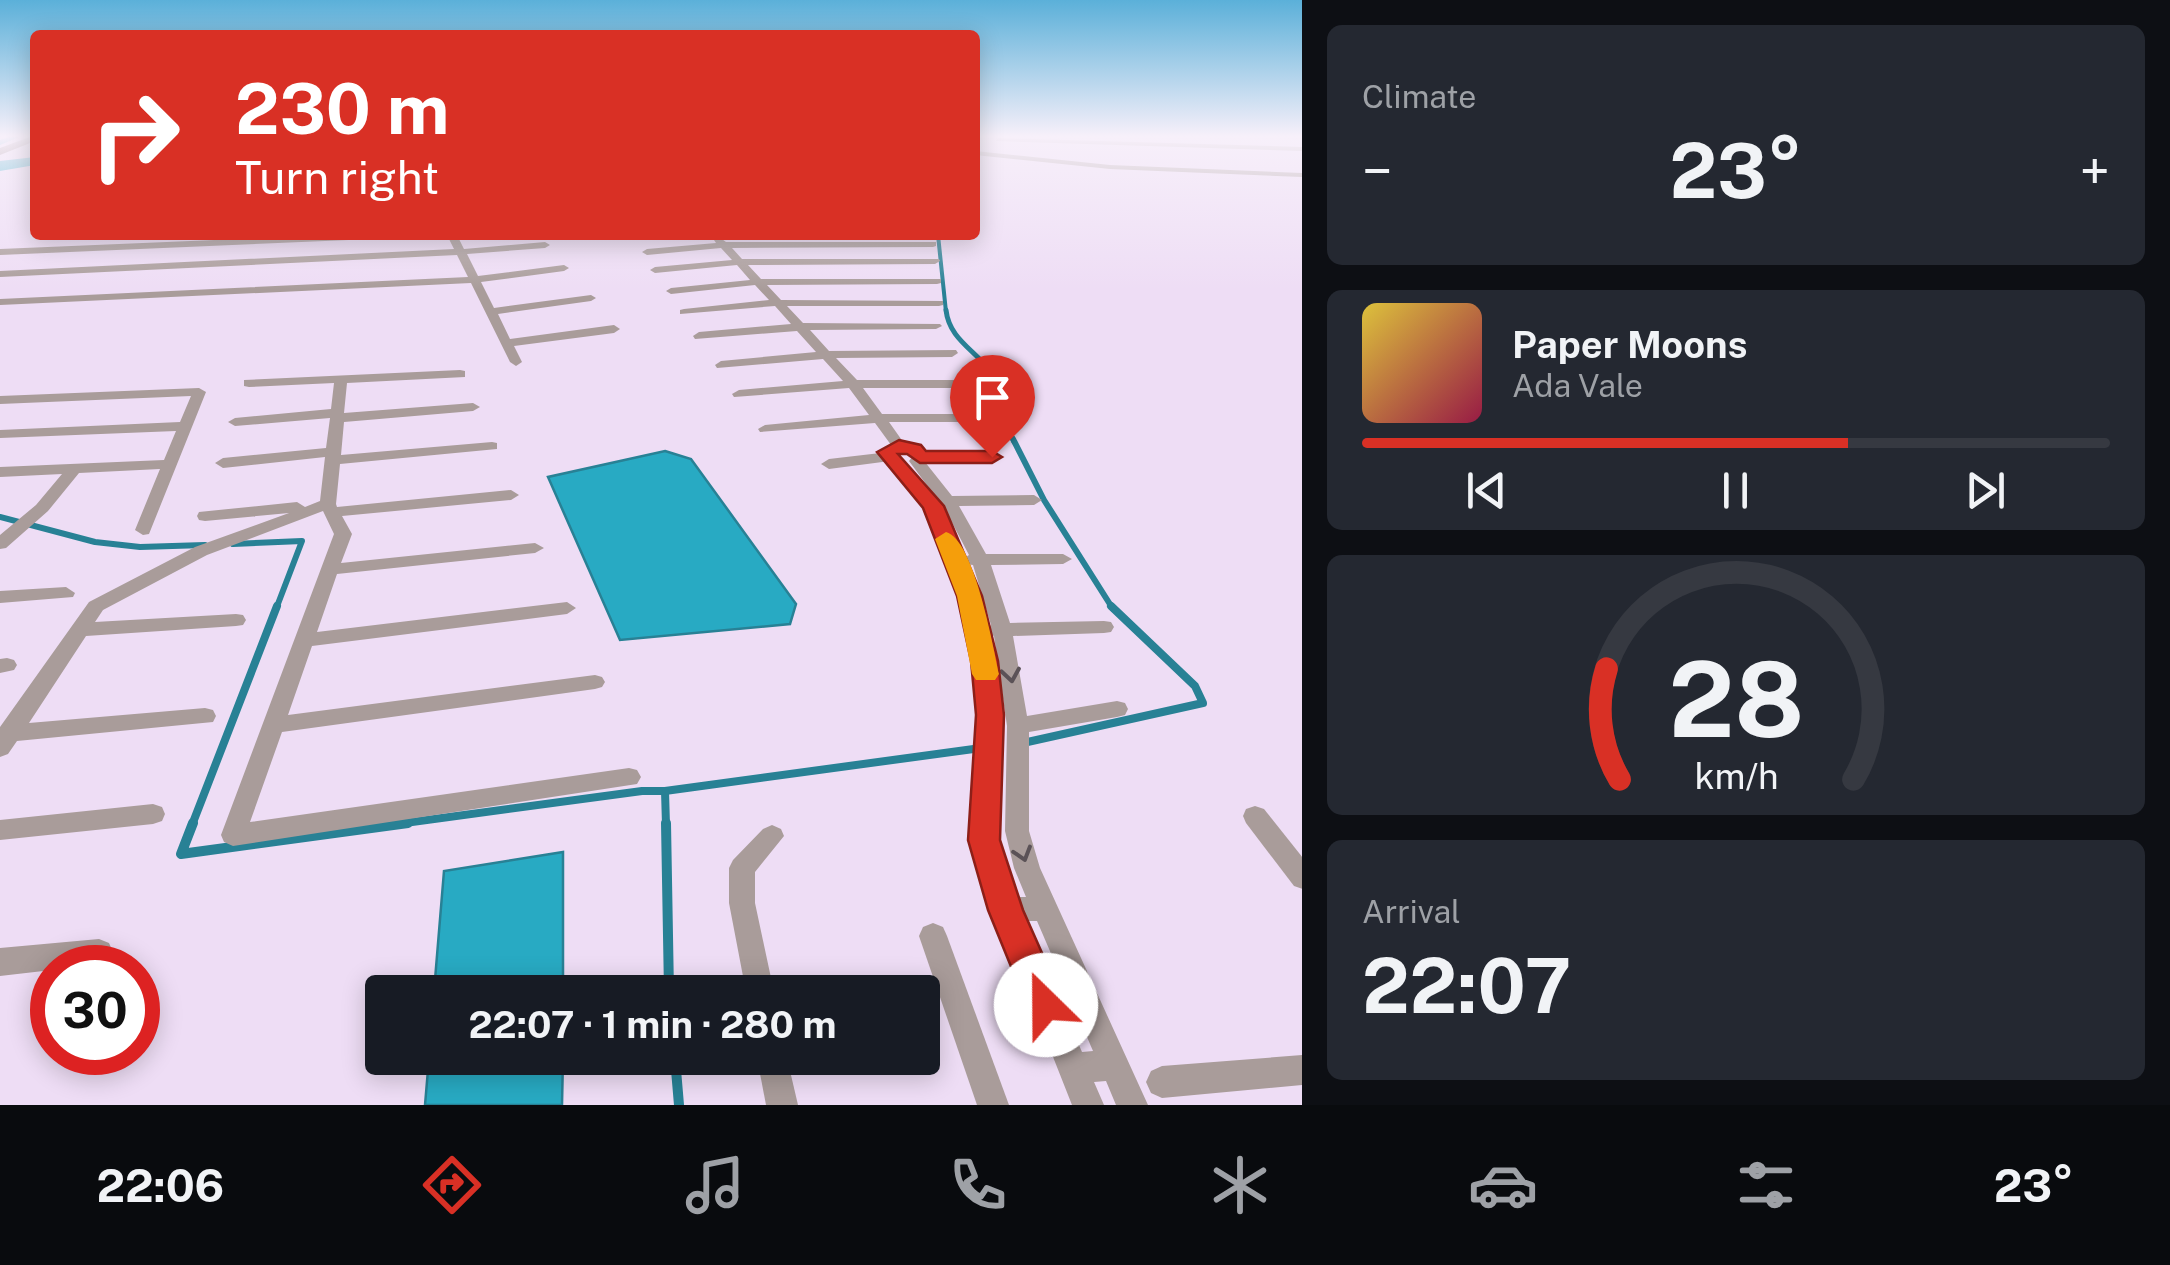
<!DOCTYPE html>
<meta charset="utf-8">
<style>
body{margin:0;font-family:"Public Sans",sans-serif;background:#242831;color:#f1f3f6;height:100vh;display:flex;flex-direction:column;font-size:38px;white-space:nowrap}
*{box-sizing:border-box;margin:0}
p{font-size:32px;color:#9ea1a6}
.icon{flex:none;width:55px;height:55px;fill:none;stroke:currentColor;stroke-width:2;stroke-linecap:round;stroke-linejoin:round}
.map{position:relative;flex:1;overflow:hidden}
.details{display:flex;flex-direction:column;gap:25px;padding:25px;background:#0d0f14;width:868px}
.details>*{flex:none}
.banner{position:absolute;left:30px;top:30px;width:950px;height:210px;border-radius:10px;box-shadow:0 5px 25px #0003;background:#d93025;color:#fff;overflow:hidden}
.speed{position:absolute;left:30px;top:945px;display:flex;gap:20px;font-size:50px;font-weight:700;text-align:center}
.speed>*{display:grid;place-content:center;width:130px;height:130px;border-radius:50%;background:#171b24;box-shadow:0 5px 25px #0003;line-height:1}
.speed .limit{border:15px solid #d22;background:#fff;color:#111}
.pin{position:absolute;display:grid;place-items:center;width:85px;height:85px;color:#fff;margin:-102px -42px;border-radius:50% 50% 50% 0;rotate:-45deg;box-shadow:0 0 10px #0007}
.pin .icon{rotate:45deg}
.me{position:absolute;width:110px;margin:-55px;rotate:337deg;stroke-linejoin:round;filter:drop-shadow(0 0 8px #0008)}
.turn{display:flex;align-items:center;gap:35px;height:210px;padding:0 40px;font-size:45px}
.turn .icon{width:130px;height:130px;stroke-width:2.5}
.turn b{display:block;font-size:70px;line-height:85px}
.big{font-size:75px;font-weight:700;line-height:1.1}
.details .widget{flex:1;display:flex;flex-direction:column;justify-content:center;gap:15px;min-width:0;padding:0 35px;border-radius:15px;background:#242831}
.details .dial{align-items:center;gap:0}
.dial svg{height:260px;overflow:visible;fill:none;stroke:#363941;stroke-width:7;stroke-linecap:round;text-anchor:middle}
.dial text{fill:#f1f3f6;stroke:none}
.song{display:flex;align-items:center;gap:30px}
.cover{width:120px;height:120px;border-radius:15px;background:linear-gradient(135deg,hsl(50 70% 55%),hsl(340 70% 35%))}
.played{height:10px;border-radius:5px;background:linear-gradient(90deg,#d93025 65%,#363941 65%)}
.keys{display:flex;justify-content:space-around;direction:ltr}
.heat{display:flex;justify-content:space-between;align-items:center;font-size:55px;direction:ltr}
.trip{position:absolute;left:365px;top:975px;width:575px;height:100px;border-radius:10px;background:#171b24;box-shadow:0 5px 25px #0003;font-weight:700;line-height:100px;text-align:center}
.menu{display:flex;height:160px;justify-content:space-around;align-items:center;background:#090b0e;color:#9ea1a6}
.menu .icon{width:70px;height:70px}
.menu .selected{color:#d93025}
.menu b{font-size:45px;color:#f1f3f6}
main{display:flex;flex:1;min-height:0}
.map>svg:first-child{display:block}
.water{fill:#28aac3;stroke:#288195;stroke-width:2.5}
.lines{fill:none;stroke-linecap:round;stroke-linejoin:round}
.stream-far4{stroke:#288195;stroke-width:4}
.stream-far3{stroke:#288195;stroke-width:5}
.stream-far2{stroke:#288195;stroke-width:6}
.stream-far1{stroke:#288195;stroke-width:8}
.stream{stroke:#288195;stroke-width:10}
.canal{fill:#28aac3;fill-rule:evenodd}
.river{fill:#28aac3;fill-rule:evenodd}
.street{fill:#a99c9a;fill-rule:evenodd}
.primary{fill:#77605e;fill-rule:evenodd}
.oneway{stroke:#5b5257}
.route{fill:#d93025;stroke:#8d1f18;stroke-width:2.5}
.slow{fill:#f59e0b}
</style>
<main>
<div class="map">
<svg width="1303" height="1105" viewBox="0 0 1303 1105">
<rect width="100%" height="100%" fill="#eeddf5"/>
<!-- water -->
<g class="water">
<path d="M665,451l26,8 105,145 -6,20 -170,16 -72,-163z"/>
<path d="M563,852v140h-129l10,-121z"/>
<path d="M429,1058h134l-1,47h-137z"/>
</g>
<g class="lines">
<!-- stream-far4 -->
<path class="stream-far4" d="M938,235l8,77"/>
<!-- stream-far3 -->
<path class="stream-far3" d="M946,310c3,27 25,38 41,57 17,20 16,51 27,75"/>
<!-- stream-far2 -->
<g class="stream-far2">
<path d="M1013,439l31,61 69,109"/>
<path d="M0,517l95,25 45,5 65,-2"/>
<path d="M233,544l69,-3 -26,68"/>
</g>
<!-- stream-far1 -->
<g class="stream-far1">
<path d="M1023,743l180,-40 -8,-17 -84,-80"/>
<path d="M665,791l316,-43"/>
<path d="M192,825l85,-219"/>
<path d="M390,825l252,-34h23l1,34"/>
</g>
<!-- stream -->
<g class="stream">
<path d="M193,823l-12,31 227,-31"/>
<path d="M666,823l3,169"/>
<path d="M675,1058l4,47"/>
</g>
<!-- canal -->
<path class="canal" d="M14,135h10l-24,10v-5z"/>
<!-- river -->
<path class="river" d="M35,157v8l-35,6v-10z"/>
<!-- street -->
<g class="street">
<path d="M998,138l305,9v4l-307,-10z"/>
<path d="M975,151l135,14 193,8v4l-193,-8 -135,-14z"/>
<path d="M331,235h70l-5,3 -396,17v-6z"/>
<path d="M447,235h10l7,14 81,-7 5,3 -5,3 -78,6 11,22 86,-11 5,3 -5,3 -83,11 13,26 97,-13 5,3 -5,3 -93,13 12,25 104,-14 6,4 -6,4 -100,13 8,16 -6,4 -6,-4 -39,-79 -471,22v-6l468,-22 -11,-22 -457,22v-6l454,-22z"/>
<path d="M643,235l-13,4 -5,-3 1,-1z"/>
<path d="M719,237l7,5h210v4l-3,1 -201,1 10,11h197l1,2 -5,3 -187,1 13,14h180v4l-4,1 -170,1 14,15 162,1v4l-4,1h-152l16,17 137,1 2,2 -6,3 -126,1 19,21 127,-1 2,3 -6,4 -116,1 21,22h111l7,4 -7,4h-105l19,26h99l7,4 -7,4h-92l17,24 -7,4 -5,-1 -19,-26 -115,9 -2,-3 7,-4 104,-10 -20,-27 -115,9 -2,-3 7,-4 104,-9 -20,-22 -106,9 -2,-3 6,-4 95,-9 -19,-21 -102,8 -2,-3 6,-4 92,-8 -16,-18 -95,8v-4l4,-1 85,-9 -14,-15 -84,9 -5,-3 5,-3 79,-8 -13,-15 -82,8 -5,-3 5,-3 77,-7 -11,-12 -74,7 -5,-3 5,-3 69,-6 -2,-3z"/>
<path d="M460,370l5,1v6l-118,6 -3,30 129,-10 7,4 -7,4 -129,11 -3,33 151,-13 5,1v6l-157,15 -4,40 1,3 174,-17 8,5 -8,5 -169,16 10,18 -11,29 194,-20 9,5 -9,5 -198,21 -20,58 250,-30 9,6 -9,6 -255,32 -24,69 307,-40 7,2 3,5 -3,5 -7,2 -313,43 -32,90 379,-54 8,2 4,7 -4,7 -404,62 -9,-4 -3,-7 113,-301 -11,-23 -116,44 -104,55 -8,12 141,-8 7,1 3,5 -3,5 -7,1 -150,10 -57,87 176,-15 8,2 3,6 -3,6 -196,19 -9,13 -8,3v-30l89,-125 106,-55 94,-34 -84,8 -6,-1 -2,-4 2,-4 98,-10 8,5 15,-6 5,-44 -102,11 -8,-5 8,-5 103,-10 4,-30 -95,8 -7,-4 7,-4 96,-9 3,-26 -85,4 -5,-1v-6z"/>
<path d="M199,388l7,4 -57,142 -6,1 -8,-5 25,-61 -81,4 -31,38 -42,37 -6,1v-14l36,-30 26,-31 -62,3v-10l164,-7 12,-29 -176,7v-8l180,-8 11,-26 -191,8v-8z"/>
<path d="M889,452c38,21 57,65 74,107l6,-4 -23,-44 -37,-50 6,-7 5,-2 77,2 3,3 -3,3 -5,2h-67l27,34 82,-1 8,5 -8,5 -75,1 27,48h77l9,5 -9,5 -72,1 19,58 94,-2 7,1 3,5 -3,5 -7,1 -91,3 14,80 90,-15 8,2 3,6 -3,6 -8,2 -88,15v99l11,37 108,237h-32l-10,-24 -12,1 10,23h-32l-73,-185 -7,-10 1,-4 -18,-45 -5,-44 9,-102 -4,-54 -15,-66 -35,-88 -35,-46 -61,8 -8,-5 8,-5zM965,564l8,1 18,60 -4,4 -9,-34zM988,633l6,3 13,90 -2,105 9,37 12,29h-10l-15,-36 -7,-44 7,-102 -6,-54zM1026,921h11l56,130 -11,1z"/>
<path d="M66,587l9,6 -2,4 -73,6v-12z"/>
<path d="M7,658l7,2 3,5 -3,5 -14,3v-14z"/>
<path d="M153,804l9,3 3,7 -3,7 -9,3 -153,16v-20z"/>
<path d="M1255,806l9,3 39,49v31l-9,-3 -48,-63 -3,-7 3,-7z"/>
<path d="M772,825l9,4 3,7 -29,36v31l19,89h-28l-17,-89v-35l4,-8 30,-31z"/>
<path d="M933,923l10,4 4,9 62,169h-32l-58,-169 4,-9z"/>
<path d="M99,939l10,4 4,9 -4,9 -10,4 -47,3v2l-52,6v-28z"/>
<path d="M1303,1055v30l-141,13 -11,-5 -5,-11 5,-11 11,-5z"/>
<path d="M757,1058h30l11,47h-32z"/>
</g>
<!-- primary -->
<path class="primary" d="M35,135v6l-35,14v-7z"/>
</g>
<!-- one-way arrows -->
<defs><path id="oneway-chevron" d="M-2-3.5L2.5 0L-2 3.5" fill="none" stroke-width="1.6" stroke-linecap="round" stroke-linejoin="round" transform="scale(2.5)"/></defs>
<g class="oneway">
<use href="#oneway-chevron" transform="translate(1011 675) rotate(81)"/>
<use href="#oneway-chevron" transform="translate(1023 854) rotate(73)"/>
</g>
<!-- sky -->
<linearGradient id="sky" x2="0" y2="1"><stop stop-color="#5bb0d9"/><stop offset="0.47" stop-color="#f7f0fa"/><stop offset="1" stop-color="#f7f0fa" stop-opacity="0"/></linearGradient>
<rect width="1303" height="290" fill="url(#sky)"/>
<!-- route -->
<path class="route" d="M899,440l22,5 5,6h66l10,6 -10,6h-72l-13,-9h-9l46,52 38,90 16,65 6,54 -4,125 23,70 42,95 -6,13 -13,6 -14,-6 -44,-108 -20,-70 8,-125 -5,-54 -14,-65 -34,-88 -46,-56z"/>
<!-- slow -->
<path class="slow" d="M946,532c28,7 47,114 53,142l-4,6h-19l-4,-6 -15,-78 -22,-57z"/>
</svg>
<div class="speed"><div class="limit">30</div></div>
<div class="pin" style="left:992px;top:457px;background:#d93025"><svg class="icon" aria-label="arrive" viewBox="0 0 24 24"><path d="M6 21V4h12l-3 4 3 4H6"/></svg></div>
<svg class="me" style="left:1046px;top:1005px" viewBox="-20 -20 40 40"><circle r="19" fill="#fff"/><path d="M0-13L10 11 0 6-10 11z" fill="#d93025"/></svg>
<div class="trip">22:07 · 1 min · 280 m</div>
<div class="banner">
<div class="turn"><svg class="icon" aria-label="right" viewBox="0 0 24 24"><path d="M7 20v-9h11M14 6l5 5-5 5"/></svg><div><b>230 m</b>Turn right</div></div>
</div>
</div>
<section class="details">
<div class="widget"><p>Climate</p>
<div class="heat"><a>−</a><b class="big">23°</b><a>+</a></div>
</div>
<div class="widget">
<div class="song"><i class="cover"></i><div><b>Paper Moons</b><p>Ada Vale</p></div></div>
<div class="played"></div>
<div class="keys"><svg class="icon" aria-label="previous" viewBox="0 0 24 24"><path d="M18 5L8 12l10 7zM5 5v14"/></svg><svg class="icon" aria-label="pause" viewBox="0 0 24 24"><path d="M8 5v14M16 5v14"/></svg><svg class="icon" aria-label="next" viewBox="0 0 24 24"><path d="M6 5l10 7-10 7zM19 5v14"/></svg></div>
</div>
<div class="widget dial"><svg viewBox="0 0 100 80">
<path d="M14 69A42 42 0 1 1 86 69"/>
<path d="M14 69A42 42 0 0 1 10 35" stroke="#d93025"/>
<text x="50" y="56" font-size="32" font-weight="700">28</text>
<text x="50" y="72" font-size="11">km/h</text>
</svg></div>
<div class="widget"><p>Arrival</p><b class="big">22:07</b></div>
</section>
</main>
<nav class="menu">
<b>22:06</b>
<svg class="icon selected" aria-label="directions" viewBox="0 0 24 24"><path d="M12 3l9 9-9 9-9-9zM9 14v-3h6M13 9l2 2-2 2"/></svg>
<svg class="icon" aria-label="music" viewBox="0 0 24 24"><path d="M9 18V5l10-2v13"/><circle cx="6" cy="18" r="3"/><circle cx="16" cy="16" r="3"/></svg>
<svg class="icon" aria-label="phone" viewBox="0 0 24 24"><path d="M5 4h4l2 5-3 2q2 4 5 5l2-3 5 2v4C11 20 4 13 5 4z"/></svg>
<svg class="icon" aria-label="climate" viewBox="0 0 24 24"><path d="M12 3v18M4 7l16 10M4 17L20 7"/></svg>
<svg class="icon" aria-label="car" viewBox="0 0 24 24"><path d="M5 17H2v-5l4-1 3-4h7l3 4 3 1v5h-3M9 17h6M6 11h13"/><circle cx="7" cy="17" r="2"/><circle cx="17" cy="17" r="2"/></svg>
<svg class="icon" aria-label="filters" viewBox="0 0 24 24"><path d="M4 7h16M4 17h16"/><circle cx="9" cy="7" r="2"/><circle cx="15" cy="17" r="2"/></svg>
<b>23°</b>
</nav>
